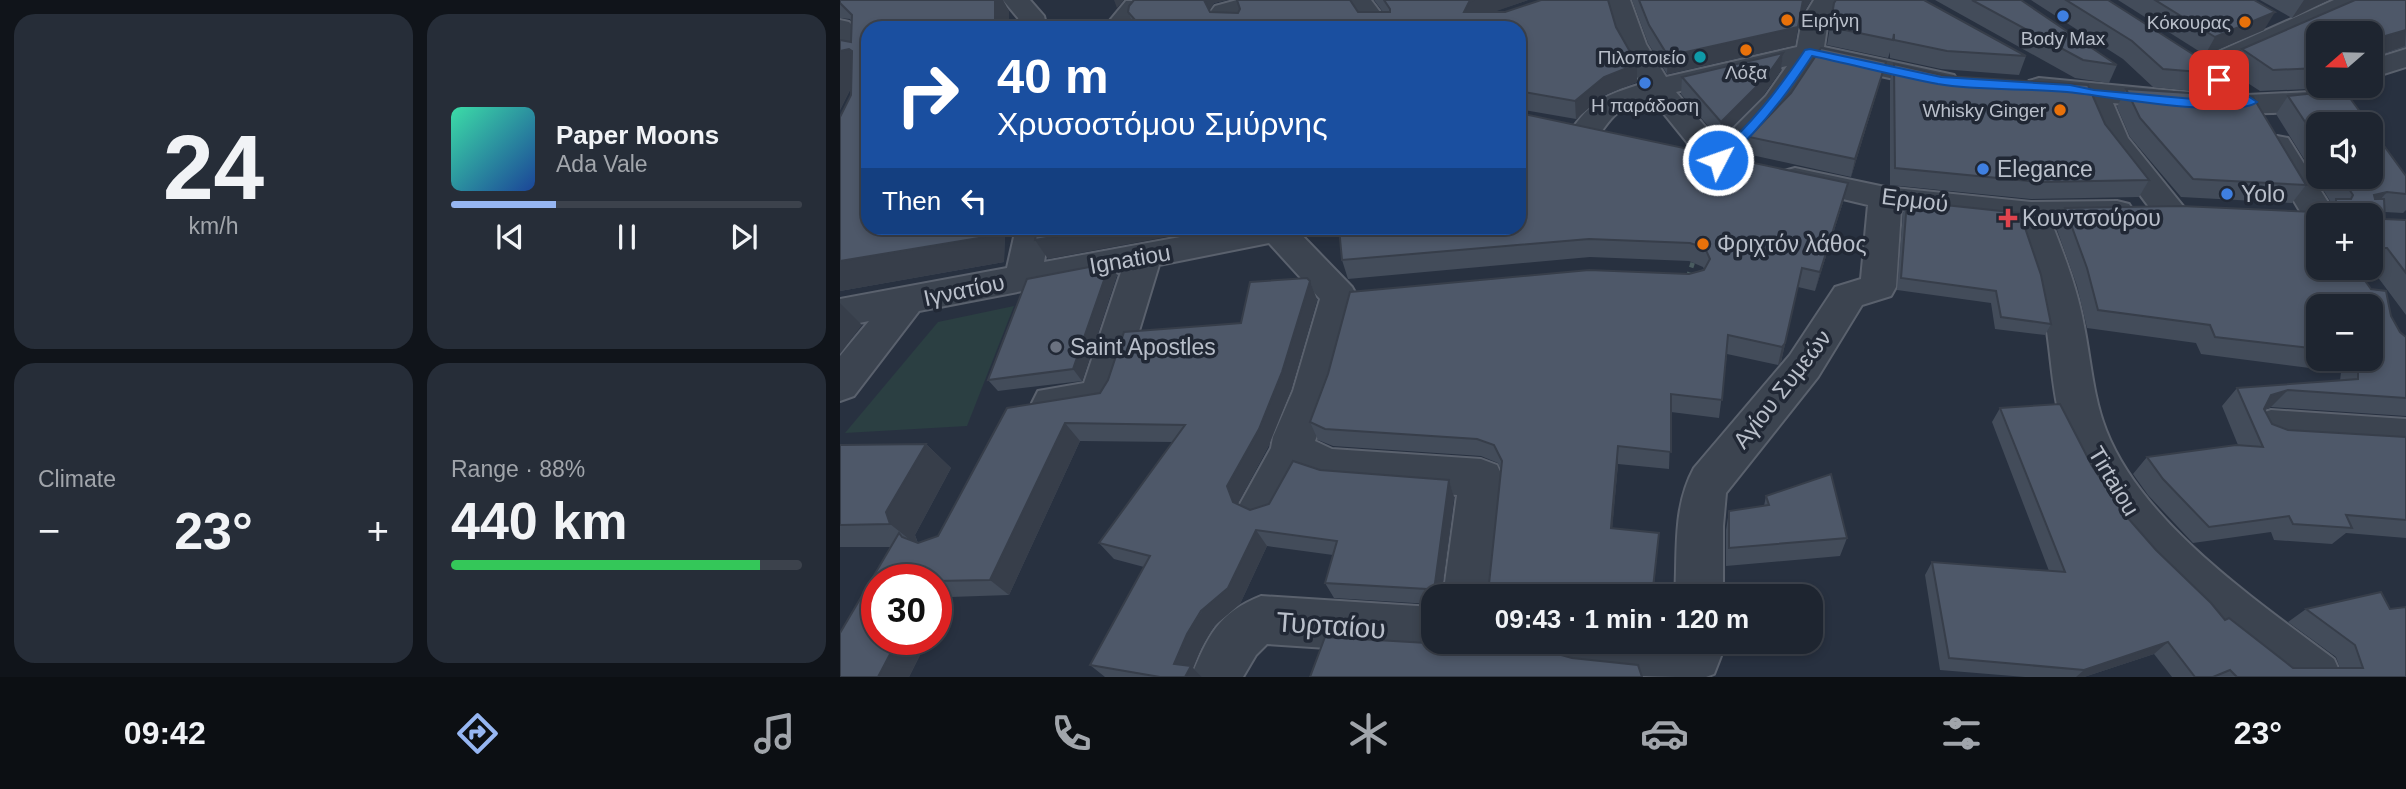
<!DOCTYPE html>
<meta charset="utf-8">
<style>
body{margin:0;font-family:Helvetica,sans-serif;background:#262d38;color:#f1f3f6;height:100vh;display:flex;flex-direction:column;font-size:26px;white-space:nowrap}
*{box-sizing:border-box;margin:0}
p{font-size:23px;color:#a1a5ab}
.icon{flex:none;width:38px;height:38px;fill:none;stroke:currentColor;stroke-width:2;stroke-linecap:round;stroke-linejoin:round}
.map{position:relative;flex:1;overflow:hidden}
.sheet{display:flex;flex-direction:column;gap:14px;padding:14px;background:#10141a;width:840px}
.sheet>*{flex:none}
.hud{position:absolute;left:21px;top:21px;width:665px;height:214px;border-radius:21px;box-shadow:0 4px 10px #0003,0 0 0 2px #3c424c;background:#1a4fa0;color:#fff;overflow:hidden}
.needle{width:46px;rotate:250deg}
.fabs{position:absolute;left:1466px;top:21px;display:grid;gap:14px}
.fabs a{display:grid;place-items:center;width:77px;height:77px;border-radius:14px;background:#1e2530;box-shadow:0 4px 10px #0003,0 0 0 2px #3c424c;font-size:35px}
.speed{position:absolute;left:21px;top:564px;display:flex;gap:14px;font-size:35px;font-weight:700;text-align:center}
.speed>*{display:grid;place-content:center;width:91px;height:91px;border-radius:50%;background:#1e2530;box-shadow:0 4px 10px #0003,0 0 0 2px #3c424c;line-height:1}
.speed .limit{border:10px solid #d22;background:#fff;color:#111}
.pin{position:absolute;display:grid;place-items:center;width:60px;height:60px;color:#fff;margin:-30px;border-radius:14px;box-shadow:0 4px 10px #0006}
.me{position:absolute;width:77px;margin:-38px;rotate:49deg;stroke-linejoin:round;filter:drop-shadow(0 0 5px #0008)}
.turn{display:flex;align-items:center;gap:24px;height:147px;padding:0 21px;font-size:32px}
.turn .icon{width:91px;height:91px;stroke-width:2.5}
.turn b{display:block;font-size:49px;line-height:60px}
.then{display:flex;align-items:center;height:66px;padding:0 21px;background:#0003;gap:14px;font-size:26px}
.big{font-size:52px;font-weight:700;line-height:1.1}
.sheet .tile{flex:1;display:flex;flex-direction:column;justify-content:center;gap:10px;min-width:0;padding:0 24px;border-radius:21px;background:#262d38}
.sheet .dial{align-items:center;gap:0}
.dial b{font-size:91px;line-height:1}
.song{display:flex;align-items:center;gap:21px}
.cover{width:84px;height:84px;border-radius:10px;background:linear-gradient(135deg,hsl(160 70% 55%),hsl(220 70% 35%))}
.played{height:7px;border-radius:4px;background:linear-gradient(90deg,#96b6f2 30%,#3c424c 30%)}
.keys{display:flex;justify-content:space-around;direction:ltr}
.heat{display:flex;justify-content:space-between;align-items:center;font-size:38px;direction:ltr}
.charge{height:10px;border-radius:5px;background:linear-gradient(90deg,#34c759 88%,#3c424c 0)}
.sheet .tiles{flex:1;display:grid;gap:14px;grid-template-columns:repeat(2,1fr)}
.trip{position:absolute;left:581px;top:584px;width:402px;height:70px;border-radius:21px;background:#1e2530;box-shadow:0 4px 10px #0003,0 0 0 2px #3c424c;font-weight:700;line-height:70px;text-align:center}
.menu{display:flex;height:112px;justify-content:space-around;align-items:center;background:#0c0f13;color:#a1a5ab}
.menu .icon{width:49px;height:49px}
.menu .on{color:#96b6f2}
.menu b{font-size:32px;color:#f1f3f6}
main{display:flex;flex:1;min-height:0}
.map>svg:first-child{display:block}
.green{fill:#2b3f42}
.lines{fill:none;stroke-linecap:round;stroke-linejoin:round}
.minor-casing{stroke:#5a616d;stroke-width:4}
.path{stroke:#4a5c60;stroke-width:4.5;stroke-dasharray:5 5;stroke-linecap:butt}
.minor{fill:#3c4450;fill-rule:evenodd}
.wall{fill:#434c5a;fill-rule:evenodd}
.shaded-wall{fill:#373e4a}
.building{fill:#4e5869;stroke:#373e4a;stroke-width:2}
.route{fill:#1a73e8;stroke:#114b97;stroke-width:2}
.shop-dot{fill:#3f7fe0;stroke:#212835;stroke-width:2.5}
.food-dot{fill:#e8710a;stroke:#212835;stroke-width:2.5}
.culture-dot{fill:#0f9aa8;stroke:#212835;stroke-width:2.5}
.health-dot{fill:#e0444e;stroke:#212835;stroke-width:2.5}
.worship-dot{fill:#6b7280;stroke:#212835;stroke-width:2.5}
.labels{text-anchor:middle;stroke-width:7;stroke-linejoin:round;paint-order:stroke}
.far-poi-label{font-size:19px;fill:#b9bfca;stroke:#212835;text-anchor:end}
.poi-label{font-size:23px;fill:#b9bfca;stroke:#212835;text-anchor:start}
.street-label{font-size:23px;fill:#b9bfca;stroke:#212835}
.near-street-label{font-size:28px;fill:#b9bfca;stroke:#212835}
</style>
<main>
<section class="sheet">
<div class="tiles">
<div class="tile dial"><b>24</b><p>km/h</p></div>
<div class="tile">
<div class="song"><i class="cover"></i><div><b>Paper Moons</b><p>Ada Vale</p></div></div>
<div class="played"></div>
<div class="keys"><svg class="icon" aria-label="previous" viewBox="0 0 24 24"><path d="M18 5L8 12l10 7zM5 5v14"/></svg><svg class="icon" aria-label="pause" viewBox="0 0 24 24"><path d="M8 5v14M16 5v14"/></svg><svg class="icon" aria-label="next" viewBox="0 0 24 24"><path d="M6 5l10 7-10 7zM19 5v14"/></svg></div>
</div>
<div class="tile"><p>Climate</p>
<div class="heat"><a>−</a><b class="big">23°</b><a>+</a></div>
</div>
<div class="tile"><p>Range · 88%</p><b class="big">440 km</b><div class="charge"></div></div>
</div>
</section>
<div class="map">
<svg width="1566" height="677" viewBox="0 0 1566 677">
<rect width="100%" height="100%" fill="#283140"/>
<!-- green -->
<path class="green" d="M174,306l-47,120 -122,7 93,-111z"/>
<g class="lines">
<defs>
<g id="minor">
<path d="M163,0h27l14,16 3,12h-26l-3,-10z"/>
<path d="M397,0h45l-4,5 -39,10 5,13h-26l-7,-17 4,-5z"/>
<path d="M505,0h26l21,28h-27z"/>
<path d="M764,0h26l16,44 20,33 131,-30 5,-27 12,-20h26l-12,20 -4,27 130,28 4,6 -4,6 -10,3 -127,-28c-18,28 -59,91 -89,105 -7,4 -14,2 -21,0l-55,-68c-12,4 -26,7 -36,15 -17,15 -15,32 -43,25l-4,-6c23,-33 35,-37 72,-49l-22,-40zM947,66l-21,30 -47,47 -43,-51z"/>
<path d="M1494,0h32c-14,20 -124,62 -153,75l-10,2 -10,-2 -4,-6 4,-6z"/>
<path d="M286,1h18l4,5 -14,18 2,4h-26l-3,-4z"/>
<path d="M0,20l9,2 19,19v24l-10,-2 -18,-19z"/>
<path d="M1566,49v18l-35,11v-18z"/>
<path d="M1199,78l187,18 84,-4 12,-6h36c-31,45 -195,22 -245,17l15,35 59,73 -5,8 -12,3 -12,-3 -59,-79 -17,-40 -53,-7 -4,-6 4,-6z"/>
<path d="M1437,136l11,2 48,77h-17v11l-12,-3 -46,-78 5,-7z"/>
<path d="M955,168l90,19 146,15 86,-1 12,3 5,8 -5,8 -12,3 -65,1c13,33 26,67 32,102 7,35 9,71 22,104 36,93 151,171 228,229l8,18h-67c-85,-66 -189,-154 -216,-263 -7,-29 -8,-59 -13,-89 -5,-35 -17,-69 -29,-102l-116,-13 -5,77 -5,9 -29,9 -44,72 -92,116 -3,33v71h-48c3,-45 -3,-88 19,-129l96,-113 45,-68 26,-8 7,-74 -84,-20 -5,-7 5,-7z"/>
<path d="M176,228h34l-6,34 185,-34h66l57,59 5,9 -24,95 -18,50 17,8 149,10 16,6 6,13 -12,119h-48l14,-102 -128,-10 -28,-10 -23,43 -16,6 -16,-6 -6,-14 31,-56 2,-11 20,-46 27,-92 -51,-56 -110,22 -40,132 -6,12c-23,7 -52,13 -75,6l-6,-12 6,-12 46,-8 37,-111 -202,39 -65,85 -14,5v-45l29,-35 -29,6v-28l167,-31z"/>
<path d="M1431,410l135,9v34l-135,-9 -15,-5 -6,-12 6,-12z"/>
<path d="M421,596l172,11v35h20l-2,6 -18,7 -166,-11 -11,11 -13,22h-52c17,-41 27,-64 70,-81z"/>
<path d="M689,642h187l5,14 -7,18 -8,3c-48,0 -126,0 -170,-18z"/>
</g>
</defs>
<!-- minor casing -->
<use href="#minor" class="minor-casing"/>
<!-- path -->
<path class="path" d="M848,277l6,-18"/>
<!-- minor -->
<use href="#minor" class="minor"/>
</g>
<!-- wall -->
<g class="wall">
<path d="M0,0l169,11v17h-141v200h137l-1,34 -164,29v-174l11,-22v-7l-11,22v-70l11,2 1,-20 -2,-3 -10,-1z"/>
<path d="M294,0h93l-13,3 -5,8 1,1 28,1 145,-1 -9,-12h154l-36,12 124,15 21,55 -33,13 -28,24 -57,-10v-81h-384l-7,-16z"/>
<path d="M792,0h179l-12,20 -4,25 -128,29 -19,-31z"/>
<path d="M1095,0h86l96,65 -8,18 -34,-5z"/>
<path d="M1191,0h77l116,74 -11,19 -60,-6 -30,-28z"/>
<path d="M1278,0h136l10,30 -59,25z"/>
<path d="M1420,0h68l-36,18z"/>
<path d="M1566,0v47l-30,9 -5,6v-29h-52v49l-3,4 -7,3 -49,2 -31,-20 13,-22z"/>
<path d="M994,3l192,53 -7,19 -78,-6 -51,-11v-6l-2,6 -61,-13z"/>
<path d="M943,53l-2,17 -17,24 -45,45 -38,-45 1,-17z"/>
<path d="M1054,64l211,60 44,56 -10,17 -108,2 -141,-14v-104z"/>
<path d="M1041,79l-30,98 -104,-23 2,-17z"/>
<path d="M1286,89l180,96 -14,18 -111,-6 -51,-60 -13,-30z"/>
<path d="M1448,96l31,28v53l87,-1v34l-3,3 -18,-1v7l21,1v95l-35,-47v-53h-52l52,74 20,27 9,16 6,5v79l-135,-9 -7,3 8,14 16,6 118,7v101l-60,-5 -14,11 -58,-4 -3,-8 -78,11 -45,-48 -15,-21 14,-17 91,-12 -16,-39 15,-18 103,-7 1,-9 -140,-18 -5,-11 -109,-15 -10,-42 -21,-59 9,-19 261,4 6,-8 -56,-90zM1479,306l52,53h-52z"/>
<path d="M679,113l329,70 -5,19 -28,89 -17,-4 -17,75 -3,3 -51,-11 -8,64 -48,-6 -2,57 -51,-5 -6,64 47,5 -6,64h-220v37l-3,-9v-21l-96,-6 -9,-15 8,-28 -66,-9 -27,58 -26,22 -13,22 -8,20 9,9h-97l-15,-12 54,-98 -30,-8 -15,-16 74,-101 -93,-1 -71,154 -59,2 -14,26v-44h-59v60h51l-19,38h-69v-44l51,-86h-51v-102l86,-1 25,24 -36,67 3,8 20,-7 69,-128 93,-15 8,-13 16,-48 117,-9 9,-41 57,-4 3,3 7,19 -26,90 -23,57 -30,56v2l12,5 19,-6 24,-43 27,9 129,10 5,17 -11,86 46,1 12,-114 -3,-7 -17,-7 -148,-10 -15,-6 -8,-18 18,-48 22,-82 239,-22 100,4 15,-5 -1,-2 -14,-6 -99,-4 -242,22 -6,-19 -3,-32h180z"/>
<path d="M1067,201l144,123 -6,11 -50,-6 -4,-26 -94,-13 6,-77z"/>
<path d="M270,263l7,12 -35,106 -84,10 -10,-11z"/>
<path d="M1160,408l92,58 34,50 30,34 69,70 68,48h47l-4,-11 -48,-35 18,-13 100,68h-234l-18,-23 -70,23h-59l-85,-7 -15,-95 7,-13 117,9 -57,-149z"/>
<path d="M926,496l81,42 -7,18 -114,10v-36l3,-19 35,-5z"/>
</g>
<!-- shaded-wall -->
<g class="shaded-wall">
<path d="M155,0h8l6,11v17h-12l-2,-7z"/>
<path d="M274,0h10l-7,8z"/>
<path d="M364,0h23l-13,3 -5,9z"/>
<path d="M634,0h54l-57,20 -7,-8 5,-10z"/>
<path d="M963,0h8l-12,20 -4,25 -128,29 1,-18 134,-54z"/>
<path d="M1464,0h24l-36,18z"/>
<path d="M1435,12l-11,18 -59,25 10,-18z"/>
<path d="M1566,30l-1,16 -29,10 -5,6v-15l14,-11z"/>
<path d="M9,49l18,24 -10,3 -17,34v-59z"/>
<path d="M943,53l-2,17 -17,24 -45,45 2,-17z"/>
<path d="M1046,62l-5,17 -30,98 4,-18z"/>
<path d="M797,64v18l-33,13 -28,24 -1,-18 29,-24z"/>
<path d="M1479,76v6l-3,4 -7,3z"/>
<path d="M1008,183l-5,19 -28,89 5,-19z"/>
<path d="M1547,192l-16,18 3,-15z"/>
<path d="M145,228h20l-1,34 -164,29v-30z"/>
<path d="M263,228h112l-167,31 -13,-19z"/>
<path d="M270,263l7,12 -35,106 -9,-12z"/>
<path d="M962,268l-21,94 -3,3 4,-18z"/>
<path d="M470,281l7,19 -26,90 -23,57 -30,56 6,16 -11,-17 -6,-16z"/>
<path d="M0,303l22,22 -22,29z"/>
<path d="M1448,390l-17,17 -16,6 16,-18z"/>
<path d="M225,423l15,18 -71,154 -19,-15z"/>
<path d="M86,444l25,24 -36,67 4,12 -29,-23 -4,-12z"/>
<path d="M778,446v18l-7,80v-16z"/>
<path d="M609,480l5,17 -13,100 -6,-14z"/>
<path d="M416,530l11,16 -27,58 -26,22 -13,22 -8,20 9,9h-17l-11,-13 13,-30z"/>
<path d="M96,586l14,11 -14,26z"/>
<path d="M58,639h30l-19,38h-31z"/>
<path d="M1328,642l-14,12 -70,23h-8l8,-7z"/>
</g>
<!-- building -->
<g class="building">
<path d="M0,0h155v21l2,3v4h-129v200h117v9l-145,24v-144l11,-22 1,-44 -3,-2 -9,2v-11l11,2 1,-27 -12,-12z"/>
<path d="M294,0h70l6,12 28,1 2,-4 -3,-9h113l8,12h32v-3l-6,-9h90l-5,2 -5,10h41l36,-12h67l8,27 21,37 -33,13 -29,24 -56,-10v-63h-377l-14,-16 1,-6z"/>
<path d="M799,0h164l-5,27 -130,29 -19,-31z"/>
<path d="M996,0h88l102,56 -79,-5 -53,-11v-6l-1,6 -63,-13 4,-24z"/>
<path d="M1132,0h49l96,65 -34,-5z"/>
<path d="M1226,0h42l116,74 -61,-5 -31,-28z"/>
<path d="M1315,0h99l21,12 -60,25z"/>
<path d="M1515,0h51v30l-21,6 -1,9 -13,2v-14h-52v35l-46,2 -31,-21z"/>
<path d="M981,48l65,14 -31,97 -106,-22 42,-44z"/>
<path d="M943,53l-17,24 -45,45 -39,-45z"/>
<path d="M1054,64l52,12 142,9 17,39 44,56 -110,2 -144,-14z"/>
<path d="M1286,89l127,8 53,88 -113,-6 -53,-61z"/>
<path d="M1504,90l25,34h-50v19l-31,-47z"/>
<path d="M679,113l329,70 -28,89 -18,-4 -17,75 -3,4 -54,-12 -6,65 -51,-6v58l-53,-6 -7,82 48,5 -7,64h-219v28h-3v-33l-3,-3 -102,-6 12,-42 -81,-11 -28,58 -27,23 -14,23 -13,30 17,2 -6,11h-25l-70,-12 60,-109 -51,-13 86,-118 -120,-2 -75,157 -54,1v-2h-59v60h21l-20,38h-38v-44l59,-100 3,4 16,6 20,-7 69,-128 93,-15 8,-13 16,-48 117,-9 9,-41 57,-4 3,3 -28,91 -23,57 -32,57 6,16 17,8 19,-6 24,-43 27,9 129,10 -14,103 54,1 13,-123 -8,-16 -17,-6 -152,-10 -15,-7 18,-48 22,-82 239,-22 100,4 15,-4 6,-11 -5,-11 -15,-5 -101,-4 -247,21 -3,-32h180z"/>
<path d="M1531,128l35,48v18l-19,-2 -13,3 1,4h9l1,20 21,1v53l-19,-25h-16v-33h-52v53h37l15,21 15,2 5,25 9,16 6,5v61l-118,-8 -17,5 -7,14 8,15 16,6 118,7v83l-60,-5 6,13 -59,-4 -4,-8 -80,11 -46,-48 -16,-22 89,-12 27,2 -26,-59 121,-9v-20h13v-53h-52v43l-104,-12 -5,-12 -112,-15 -11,-42 -22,-60 116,-2 155,7v-14h15l2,-4 -12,-18h30z"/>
<path d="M1067,201l113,12 21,62 10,49 -50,-7 -5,-26 -95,-13z"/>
<path d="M197,228h66l-68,12z"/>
<path d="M270,263l-37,106 -85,11 39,-101z"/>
<path d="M1220,404l32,62 34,50 30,34 55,53 14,17 4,-2 64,50h70l-8,-23 -49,-36 75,-17 9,17 16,-2v70h-169l-7,-7 -17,7h-18l-27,-35 -84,28 -135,-12 -17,-96 133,10 -65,-164z"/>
<path d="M86,444l-40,68 4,12 -50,1v-80z"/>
<path d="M991,474l16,64 -118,10v-37l40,-6 -3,-9z"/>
<path d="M485,637l102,6 6,-2v1h97l2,5 40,11 66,7 4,12h-332z"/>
</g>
<!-- route -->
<path class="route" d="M970,49l131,28 129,8 24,5 132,12 14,-2 -25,-17v-5l4,-1 38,25c-22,18 -156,-7 -190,-10 -42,-4 -87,-1 -129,-8 -42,-8 -84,-19 -126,-28 -26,40 -53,75 -89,107h-9v-6c37,-32 64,-67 91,-107z"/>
<!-- markers -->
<g class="shop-dot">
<circle cx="1223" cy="16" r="7"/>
<circle cx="805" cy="83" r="7"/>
<circle cx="1143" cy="169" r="7"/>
<circle cx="1387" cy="194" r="7"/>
</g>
<g class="food-dot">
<circle cx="947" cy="20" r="7"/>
<circle cx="1405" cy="22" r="7"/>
<circle cx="906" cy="50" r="7"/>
<circle cx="1220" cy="110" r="7"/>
<circle cx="863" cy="244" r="7"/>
</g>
<circle class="culture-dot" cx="860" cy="57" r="7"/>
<path class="health-dot" d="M1164.5 207.5h7v7h7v7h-7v7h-7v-7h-7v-7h7z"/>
<circle class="worship-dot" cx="216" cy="347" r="7"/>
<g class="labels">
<!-- far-poi labels -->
<g class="far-poi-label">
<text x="961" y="27" text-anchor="start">Ειρήνη</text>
<text x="1391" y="29">Κόκουρας</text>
<text x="1223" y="45" text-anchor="middle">Body Max</text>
<text x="846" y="64">Πιλοποιείο</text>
<text x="906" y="79" text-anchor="middle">Λόξα</text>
<text x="805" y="112" text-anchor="middle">Η παράδοση</text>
<text x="1206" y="117">Whisky Ginger</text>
</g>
<!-- poi labels -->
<g class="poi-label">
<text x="1157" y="177">Elegance</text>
<text x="1401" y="202">Yolo</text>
<text x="1182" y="226">Κουντσούρου</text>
<text x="877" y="252">Φριχτόν λάθος</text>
<text x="230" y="355">Saint Apostles</text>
</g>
<!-- street labels -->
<g class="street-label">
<text transform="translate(1075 200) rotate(7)" y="8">Ερμού</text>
<text transform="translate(290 259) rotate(-10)" y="8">Ignatiou</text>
<text transform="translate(124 290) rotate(-12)" y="8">Ιγνατίου</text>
<text transform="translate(942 389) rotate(-52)" y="8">Αγίου Συμεών</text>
<text transform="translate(1274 481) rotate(59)" y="8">Tirtaiou</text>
</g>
<!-- near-street labels -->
<g class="near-street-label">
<text transform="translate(491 625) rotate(4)" y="10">Τυρταίου</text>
</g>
</g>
</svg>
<div class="fabs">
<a><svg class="needle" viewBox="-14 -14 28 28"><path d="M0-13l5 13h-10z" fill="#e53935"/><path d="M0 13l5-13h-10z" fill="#a1a5ab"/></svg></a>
<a><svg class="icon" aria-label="sound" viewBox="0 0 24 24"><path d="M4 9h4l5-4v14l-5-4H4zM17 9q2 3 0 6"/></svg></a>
<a>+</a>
<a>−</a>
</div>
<div class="speed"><div class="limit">30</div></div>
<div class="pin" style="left:1379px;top:80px;background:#d93025"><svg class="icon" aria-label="arrive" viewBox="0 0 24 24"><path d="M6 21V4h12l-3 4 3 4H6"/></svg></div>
<svg class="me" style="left:878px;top:160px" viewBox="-20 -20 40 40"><circle r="17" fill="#1a73e8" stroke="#fff" stroke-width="3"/><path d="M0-11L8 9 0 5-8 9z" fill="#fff"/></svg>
<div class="trip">09:43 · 1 min · 120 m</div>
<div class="hud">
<div class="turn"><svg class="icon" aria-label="right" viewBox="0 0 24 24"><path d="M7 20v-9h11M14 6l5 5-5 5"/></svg><div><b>40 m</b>Χρυσοστόμου Σμύρνης</div></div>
<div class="then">Then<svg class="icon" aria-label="left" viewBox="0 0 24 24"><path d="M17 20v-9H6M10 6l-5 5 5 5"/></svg></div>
</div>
</div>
</main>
<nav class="menu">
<b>09:42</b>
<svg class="icon on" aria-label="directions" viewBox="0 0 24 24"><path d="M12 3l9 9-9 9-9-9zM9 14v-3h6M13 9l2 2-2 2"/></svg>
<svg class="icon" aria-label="music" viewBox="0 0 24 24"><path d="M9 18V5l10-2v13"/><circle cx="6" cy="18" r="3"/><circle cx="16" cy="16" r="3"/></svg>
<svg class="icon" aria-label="phone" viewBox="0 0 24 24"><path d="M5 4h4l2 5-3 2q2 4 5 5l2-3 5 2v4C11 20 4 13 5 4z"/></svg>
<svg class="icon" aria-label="climate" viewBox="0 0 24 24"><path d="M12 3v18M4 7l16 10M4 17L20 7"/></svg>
<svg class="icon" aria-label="car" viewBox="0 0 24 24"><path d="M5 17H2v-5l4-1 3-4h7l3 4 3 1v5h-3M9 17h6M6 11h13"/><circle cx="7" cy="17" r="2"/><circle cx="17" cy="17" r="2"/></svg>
<svg class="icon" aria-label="filters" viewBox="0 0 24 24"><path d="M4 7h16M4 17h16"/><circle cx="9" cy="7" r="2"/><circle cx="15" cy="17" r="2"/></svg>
<b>23°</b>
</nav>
